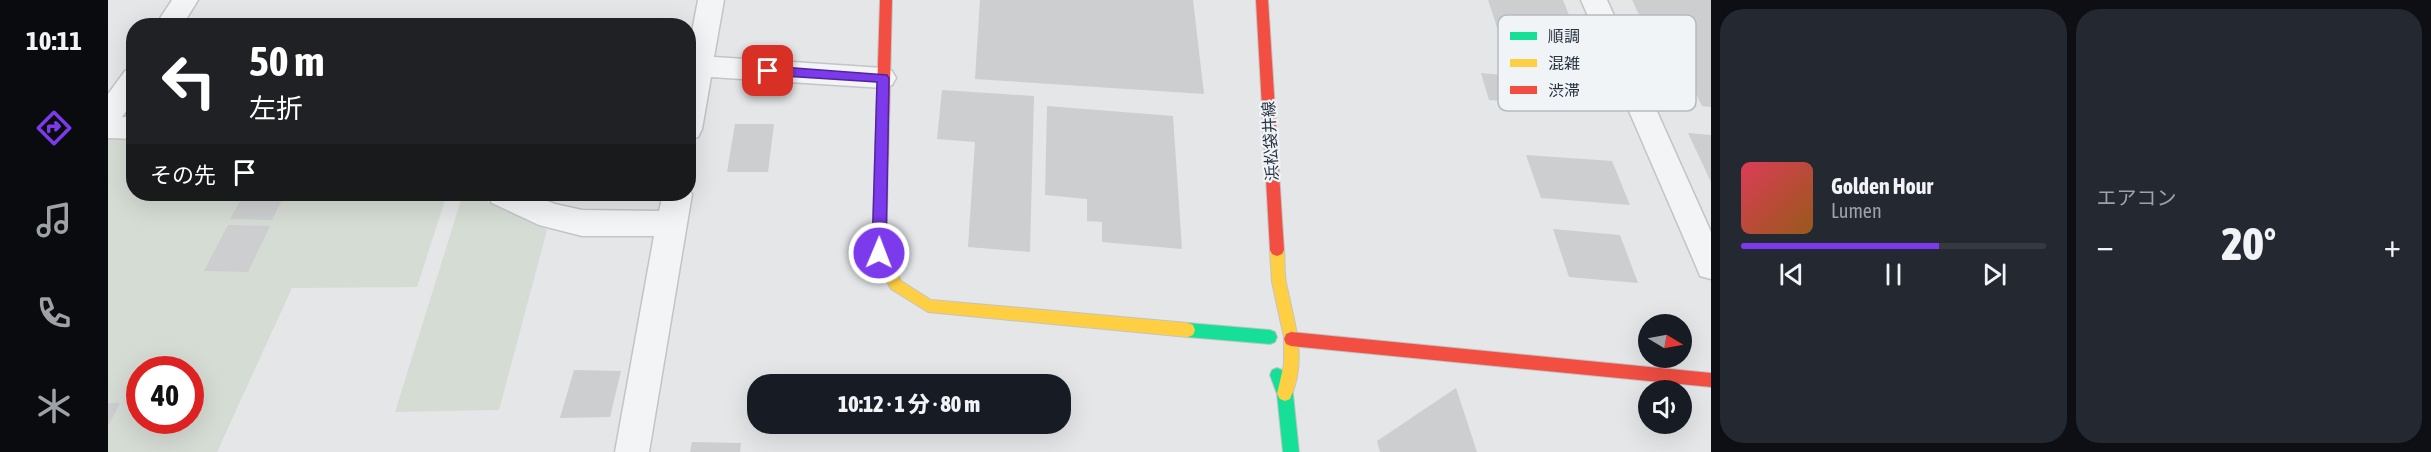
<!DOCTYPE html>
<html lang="ja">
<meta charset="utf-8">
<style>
body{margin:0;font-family:"Asap Condensed","Noto Sans JP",sans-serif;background:#242831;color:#f1f3f6;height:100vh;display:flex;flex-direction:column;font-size:22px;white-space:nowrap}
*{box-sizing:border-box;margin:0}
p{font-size:20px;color:#9ea1a6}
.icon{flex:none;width:33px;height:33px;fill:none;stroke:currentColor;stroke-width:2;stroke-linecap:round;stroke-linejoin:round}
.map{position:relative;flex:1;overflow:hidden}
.details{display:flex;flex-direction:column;gap:9px;padding:9px;background:#0d0f14;width:720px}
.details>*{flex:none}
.banner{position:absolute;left:18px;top:18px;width:570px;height:183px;border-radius:24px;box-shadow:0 6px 24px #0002;background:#202124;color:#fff;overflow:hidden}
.needle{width:39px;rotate:100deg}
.controls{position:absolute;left:1530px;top:314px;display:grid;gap:12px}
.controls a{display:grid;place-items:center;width:54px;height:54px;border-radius:50%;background:#171b24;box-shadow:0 6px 24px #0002;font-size:30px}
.speed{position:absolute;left:18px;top:356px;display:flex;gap:12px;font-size:30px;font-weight:700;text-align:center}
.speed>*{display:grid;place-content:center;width:78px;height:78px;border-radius:50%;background:#171b24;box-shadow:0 6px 24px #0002;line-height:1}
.speed .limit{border:9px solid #d22;background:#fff;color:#111}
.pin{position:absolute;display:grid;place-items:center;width:51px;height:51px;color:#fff;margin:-26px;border-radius:12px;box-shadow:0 3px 9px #0006}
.me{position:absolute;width:66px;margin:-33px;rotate:1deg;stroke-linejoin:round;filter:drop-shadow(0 0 4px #0008)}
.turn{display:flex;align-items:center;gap:21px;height:126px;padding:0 24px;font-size:27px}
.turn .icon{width:78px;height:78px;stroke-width:2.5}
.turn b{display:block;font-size:42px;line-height:51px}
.then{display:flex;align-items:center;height:57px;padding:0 24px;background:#0003;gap:12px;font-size:22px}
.big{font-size:45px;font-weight:800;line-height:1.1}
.details .widget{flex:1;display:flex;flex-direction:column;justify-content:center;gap:9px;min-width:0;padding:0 21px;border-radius:24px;background:#242831}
.song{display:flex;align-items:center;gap:18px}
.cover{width:72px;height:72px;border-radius:9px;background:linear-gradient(135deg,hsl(350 70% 55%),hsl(30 70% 35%))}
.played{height:6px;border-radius:3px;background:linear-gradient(90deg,#7c3aed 65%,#363941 65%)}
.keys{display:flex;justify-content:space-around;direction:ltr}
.heat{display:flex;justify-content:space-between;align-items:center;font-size:33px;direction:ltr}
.details .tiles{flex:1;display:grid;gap:9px;grid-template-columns:repeat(2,1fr)}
.trip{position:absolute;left:639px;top:374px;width:324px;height:60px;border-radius:24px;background:#171b24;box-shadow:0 6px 24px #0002;font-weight:800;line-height:60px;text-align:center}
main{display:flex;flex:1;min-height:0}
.tab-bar{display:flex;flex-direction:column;width:108px;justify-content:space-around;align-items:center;background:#090b0e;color:#9ea1a6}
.tab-bar .icon{width:42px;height:42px}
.tab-bar .on{color:#7c3aed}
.tab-bar b{font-size:27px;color:#f1f3f6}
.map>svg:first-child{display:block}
.green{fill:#d5dcd4;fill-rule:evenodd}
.building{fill:#ccced0}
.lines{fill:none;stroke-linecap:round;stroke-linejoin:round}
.street-casing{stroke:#c2c4c6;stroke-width:3}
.fast-casing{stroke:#c2c4c6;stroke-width:2}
.slow-casing{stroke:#c2c4c6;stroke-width:2}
.jam-casing{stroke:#c2c4c6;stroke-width:2}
.street{fill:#f2f4f5;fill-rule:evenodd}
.fast{fill:#16e098;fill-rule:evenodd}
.slow{fill:#ffcf43;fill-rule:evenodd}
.jam{fill:#f24e42;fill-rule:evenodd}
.route{fill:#7c3aed;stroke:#51269a;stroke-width:1.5}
.labels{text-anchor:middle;stroke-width:4.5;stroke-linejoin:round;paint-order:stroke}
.street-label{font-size:16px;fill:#2a3342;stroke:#f1f4f7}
.key{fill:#f1f4f7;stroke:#b5bac1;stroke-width:1.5}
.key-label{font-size:16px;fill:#2a3342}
</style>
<main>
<nav class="tab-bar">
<b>10:11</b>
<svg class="icon on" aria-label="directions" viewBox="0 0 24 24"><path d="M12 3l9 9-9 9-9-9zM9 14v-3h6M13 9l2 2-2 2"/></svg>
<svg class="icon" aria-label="music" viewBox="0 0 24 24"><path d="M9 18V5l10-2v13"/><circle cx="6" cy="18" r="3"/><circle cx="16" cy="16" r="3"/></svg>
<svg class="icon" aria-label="phone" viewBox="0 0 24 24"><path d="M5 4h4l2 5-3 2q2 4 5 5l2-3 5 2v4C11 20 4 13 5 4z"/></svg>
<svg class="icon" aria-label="climate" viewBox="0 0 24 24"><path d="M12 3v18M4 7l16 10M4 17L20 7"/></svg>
</nav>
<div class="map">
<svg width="1603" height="452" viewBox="0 0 1603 452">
<rect width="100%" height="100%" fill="#e4e6e8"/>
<!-- green -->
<g class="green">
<path d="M0,138l25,1 1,55h313l-30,93 -125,1 -75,164h-109zM32,369h50v51h-50z"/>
<path d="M355,194h9l75,36 -48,180 -104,2z"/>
</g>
<!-- building -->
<g class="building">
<path d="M872,0h213l11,94 -229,-15z"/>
<path d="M1380,0h75l44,110 -118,-10 -8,-27 32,3z"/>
<path d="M1524,0h79v107l-9,-1 -19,-37 -18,-1z"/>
<path d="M834,90l92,6 -4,156 -62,-5 7,-105 -38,-3z"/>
<path d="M939,106l126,10 9,133 -80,-7v-20l-15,-1v-22l-42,-4z"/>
<path d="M627,124h39l-6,48h-41z"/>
<path d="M1580,133l23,2v47z"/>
<path d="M1418,155l86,6 18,44 -89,-7z"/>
<path d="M136,194h41l-13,26 -42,-1z"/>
<path d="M506,194h42l-1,4 -42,-1z"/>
<path d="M120,225l42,1 -22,46 -44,-1z"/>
<path d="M1445,229l67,6 18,48 -69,-6z"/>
<path d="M466,370l47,1 -11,46 -50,1z"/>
<path d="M1348,388l21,64h-97l-3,-11z"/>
<path d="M0,403h12l-12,23z"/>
<path d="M584,442l49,1 -1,9h-50z"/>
</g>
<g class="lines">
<defs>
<g id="street">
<path d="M64,0h26l-16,26h-27z"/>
<path d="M590,0h26l-10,57 169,11 9,3 4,7 -4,7 -9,3 -172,-11 -9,52 -4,8 -10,3v-87z"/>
<path d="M1473,0h26l104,232v47l-11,-3 -4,-10z"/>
<path d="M26,68v32l-12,17h12v22l-26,-1v-44l17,-23z"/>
<path d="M580,188l4,6 -43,258h-34l39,-216h-72l-43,-11 -47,-22 -5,-9h43l25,10 27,6 77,1 4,-17h25z"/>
</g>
<g id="fast">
<path d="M1080,323l82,7 5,2 2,5 -2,5 -5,2 -82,-7 -5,-2 -2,-5 2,-5z"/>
<path d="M1169,368l5,2 11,24 6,58h-16l-6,-58 -7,-19 2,-5z"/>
</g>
<g id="slow">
<path d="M1169,244l5,2 2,4c1,11 0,22 2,33 8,39 22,76 4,116l-5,2 -5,-2 -3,-5 7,-30v-27l-12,-55 -2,-32 2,-4z"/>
<path d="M780,264l5,2 8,15 30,19 257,23 5,2 2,5 -2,5 -5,2 -260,-25 -37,-23 -10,-19 2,-4z"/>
</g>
<g id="jam">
<path d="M772,0h12l-6,253 9,17 -2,4 -5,2 -5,-2 -11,-21z"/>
<path d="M1148,0h12l16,250 -2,4 -5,2 -5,-2 -2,-4z"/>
<path d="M1183,332l420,41v14l-420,-41 -5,-2 -2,-5 2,-5z"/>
</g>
</defs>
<!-- street casing -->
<use href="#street" class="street-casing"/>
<!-- fast casing -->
<use href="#fast" class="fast-casing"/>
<!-- slow casing -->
<use href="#slow" class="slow-casing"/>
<!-- jam casing -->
<use href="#jam" class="jam-casing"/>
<!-- street -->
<use href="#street" class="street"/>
<!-- fast -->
<use href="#fast" class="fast"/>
<!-- slow -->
<use href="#slow" class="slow"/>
<!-- jam -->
<use href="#jam" class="jam"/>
</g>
<!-- route -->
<path class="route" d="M660,66l119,9 2,3 -3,175 -2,4h-10l-2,-4 5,-171 -109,-7 -6,-4z"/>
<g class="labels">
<!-- street labels -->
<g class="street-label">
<text transform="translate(1162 141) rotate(-93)" y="6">浜松袋井線</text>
</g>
</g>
<!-- legend -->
<rect x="1390" y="15" width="198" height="96" rx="9" class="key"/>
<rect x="1402" y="32" width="27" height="8" fill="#16e098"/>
<rect x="1402" y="59" width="27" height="8" fill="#ffcf43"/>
<rect x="1402" y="86" width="27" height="8" fill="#f24e42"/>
<g class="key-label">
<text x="1440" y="42">順調</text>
<text x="1440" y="69">混雑</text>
<text x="1440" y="96">渋滞</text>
</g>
</svg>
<div class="controls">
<a><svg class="needle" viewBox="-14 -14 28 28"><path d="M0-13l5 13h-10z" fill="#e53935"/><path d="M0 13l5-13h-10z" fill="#9ea1a6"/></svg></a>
<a><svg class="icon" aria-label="sound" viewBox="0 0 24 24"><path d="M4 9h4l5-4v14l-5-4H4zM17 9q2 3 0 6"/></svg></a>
</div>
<div class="speed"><div class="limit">40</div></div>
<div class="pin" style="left:660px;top:71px;background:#d93025"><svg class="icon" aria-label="arrive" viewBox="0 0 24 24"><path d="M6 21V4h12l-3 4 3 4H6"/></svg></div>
<svg class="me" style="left:771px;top:253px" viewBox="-20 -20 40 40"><circle r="17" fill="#7c3aed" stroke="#fff" stroke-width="3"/><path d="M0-11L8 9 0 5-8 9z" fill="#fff"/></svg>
<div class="trip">10:12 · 1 分 · 80 m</div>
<div class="banner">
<div class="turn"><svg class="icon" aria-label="left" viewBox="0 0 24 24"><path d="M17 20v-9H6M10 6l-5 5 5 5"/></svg><div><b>50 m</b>左折</div></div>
<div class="then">その先<svg class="icon" aria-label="arrive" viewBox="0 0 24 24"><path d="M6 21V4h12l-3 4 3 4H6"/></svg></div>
</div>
</div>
<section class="details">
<div class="tiles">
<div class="widget">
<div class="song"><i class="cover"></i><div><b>Golden Hour</b><p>Lumen</p></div></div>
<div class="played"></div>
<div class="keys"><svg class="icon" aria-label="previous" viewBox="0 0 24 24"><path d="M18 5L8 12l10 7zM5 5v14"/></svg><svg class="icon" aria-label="pause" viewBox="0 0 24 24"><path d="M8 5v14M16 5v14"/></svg><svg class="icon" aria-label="next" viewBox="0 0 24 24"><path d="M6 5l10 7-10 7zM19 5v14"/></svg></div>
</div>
<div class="widget"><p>エアコン</p>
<div class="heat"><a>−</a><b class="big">20°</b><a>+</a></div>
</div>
</div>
</section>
</main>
